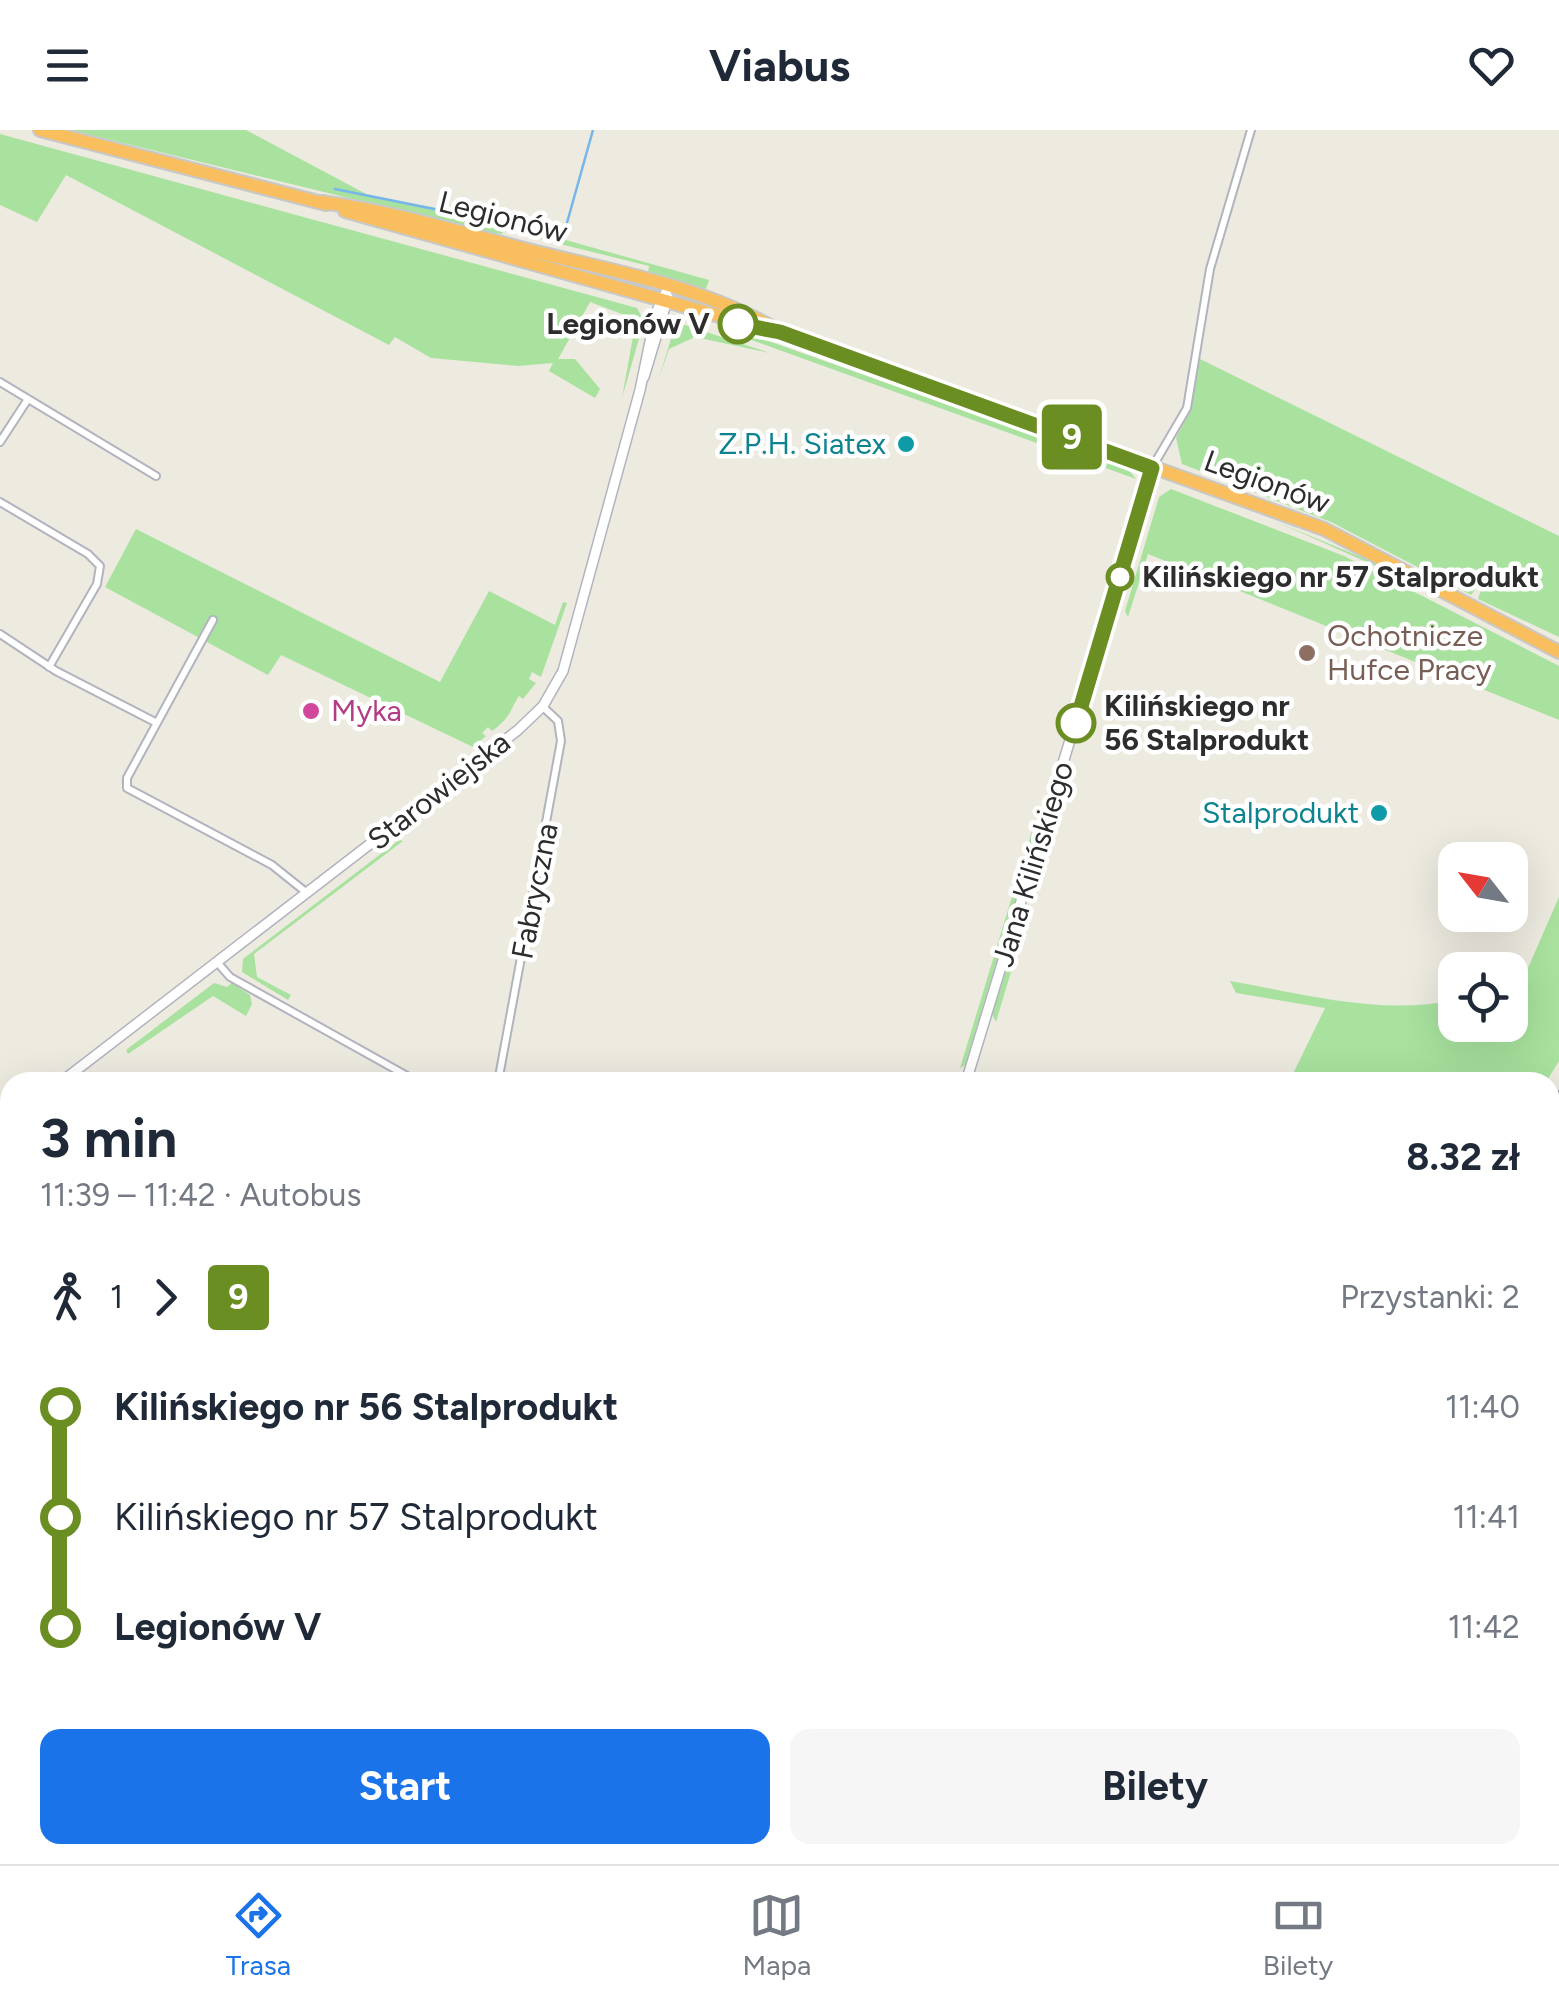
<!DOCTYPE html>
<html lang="pl">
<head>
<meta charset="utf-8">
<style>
  body { margin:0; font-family:Figtree,sans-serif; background:#f6f6f7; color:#1f2937; height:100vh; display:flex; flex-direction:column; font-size:38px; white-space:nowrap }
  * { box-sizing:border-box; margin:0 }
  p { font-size:32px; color:#747a83 }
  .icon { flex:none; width:55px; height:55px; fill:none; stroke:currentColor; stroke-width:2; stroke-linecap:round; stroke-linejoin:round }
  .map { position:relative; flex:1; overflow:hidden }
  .side { position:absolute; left:0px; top:942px; width:1560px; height:792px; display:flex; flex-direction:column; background:#fff; border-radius:30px 30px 0 0; box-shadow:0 10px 40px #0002 }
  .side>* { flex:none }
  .badge { padding:0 20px; border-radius:8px; font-size:35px; line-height:65px }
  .needle { width:65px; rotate:301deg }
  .tools { position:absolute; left:1438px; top:712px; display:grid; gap:20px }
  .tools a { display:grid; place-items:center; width:90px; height:90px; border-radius:20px; background:#fff; box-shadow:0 10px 40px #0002; font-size:50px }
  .map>.badge { position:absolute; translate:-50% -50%; box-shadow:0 0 0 5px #fff }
  .legs { display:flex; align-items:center; gap:15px; height:110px; padding:0 40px; font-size:32px }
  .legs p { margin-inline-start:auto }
  .summary { display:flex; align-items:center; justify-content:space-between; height:170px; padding:0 40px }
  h1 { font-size:55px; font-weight:700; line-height:75px }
  .action { display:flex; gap:20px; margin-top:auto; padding:20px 40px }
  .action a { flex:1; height:115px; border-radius:20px; background:#1a73e8; color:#fff; font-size:40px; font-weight:700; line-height:115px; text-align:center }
  .action a+a { background:#f6f6f7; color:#1f2937 }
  ul { padding:0 40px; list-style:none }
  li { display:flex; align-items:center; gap:35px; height:110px; font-size:38px }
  li i { display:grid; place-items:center; width:15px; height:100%; margin:0 12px; background:currentColor }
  li i::after { content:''; width:25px; height:25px; margin:-12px; border:8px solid; border-radius:50%; background:#fff }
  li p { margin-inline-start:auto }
  li:first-child i { background:linear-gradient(#0000 50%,currentColor 0) }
  li:last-child i { background:linear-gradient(currentColor 50%,#0000 0) }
  header { display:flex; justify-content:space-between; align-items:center; height:130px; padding:0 40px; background:#fff; font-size:45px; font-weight:700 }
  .tabs { display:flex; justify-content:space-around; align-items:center; height:140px; border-top:2px solid #e0e1e3; background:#fff; font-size:28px; color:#747a83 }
  .tabs a { display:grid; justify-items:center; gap:5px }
  .tabs .on { color:#1a73e8 }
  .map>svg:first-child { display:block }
  .green { fill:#a8e29e }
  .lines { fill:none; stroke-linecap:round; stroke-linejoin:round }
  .stream { stroke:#77b6eb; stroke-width:2.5 }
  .street-casing { stroke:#b3b3bf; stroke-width:10 }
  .secondary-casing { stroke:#b3b3bf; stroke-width:12 }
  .highway-casing { stroke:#c8c8c8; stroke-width:16 }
  .street { stroke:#fff; stroke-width:6 }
  .secondary { stroke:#fff; stroke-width:9 }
  .highway { stroke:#f9bf5f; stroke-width:12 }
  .rail-casing { stroke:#a3a2b6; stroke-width:6 }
  .rail { stroke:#fff; stroke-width:2.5; stroke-dasharray:8; stroke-linecap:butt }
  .line-1-casing { stroke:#fff; stroke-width:22 }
  .line-1 { stroke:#6b8e23; stroke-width:15 }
  .stop-1-dot { fill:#fff; stroke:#6b8e23; stroke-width:5 }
  .culture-dot { fill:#0f9aa8; stroke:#fff; stroke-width:4 }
  .education-dot { fill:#8d6e63; stroke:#fff; stroke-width:4 }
  .hotel-dot { fill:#d1479c; stroke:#fff; stroke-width:4 }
  .labels { text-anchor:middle; stroke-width:9; stroke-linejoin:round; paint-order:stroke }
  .street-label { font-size:30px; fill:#2d2d2d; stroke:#fff }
  .stop-label { font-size:30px; font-weight:bold; fill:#2d2d2d; stroke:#fff; text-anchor:start }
  .culture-label { font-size:30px; fill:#0d838f; stroke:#fff; text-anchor:end }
  .education-label { font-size:30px; fill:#785e54; stroke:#fff; text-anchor:start }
  .hotel-label { font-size:30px; fill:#b23c85; stroke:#fff; text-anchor:start }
</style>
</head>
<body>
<header><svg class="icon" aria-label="menu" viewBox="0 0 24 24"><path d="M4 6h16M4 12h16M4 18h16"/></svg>Viabus<svg class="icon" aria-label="heart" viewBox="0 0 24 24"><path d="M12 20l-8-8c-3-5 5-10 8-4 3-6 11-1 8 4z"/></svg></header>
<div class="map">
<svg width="1559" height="1734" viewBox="0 0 1559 1734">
  <rect width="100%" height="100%" fill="#edeae0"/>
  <path class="green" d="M70,0H246L368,65L526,95L533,87L531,106L504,100L502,104L488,102Z
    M0,4L637,178L644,191L622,268L634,201L630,187L590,172L558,229H575L600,259L595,268L549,241L553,233L518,236L431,228L395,207L389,215L66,45L37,92L0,75Z
    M537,102L709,150L706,159L648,142L649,136L536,108Z
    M679,193L770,223L695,207L669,219L658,251L675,196Z
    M746,208H760L1128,339L1136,349Z
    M1200,229L1559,406V507L1478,469L1481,460L1477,457L1471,465L1331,392L1182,334L1176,308L1189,283Z
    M1171,359L1344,426L1559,536V590L1148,424L1128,487L1125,481L1159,367Z
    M1277,392L1385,437L1559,531L1409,451Z
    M136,399L440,552L489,461L555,495L563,472L567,473L541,547L532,542L529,549L536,553L523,569L519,566C510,580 511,587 492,601L488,597L482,603L486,606L473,617L281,525L268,545L105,457Z
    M1032,701L1034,709L965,935L960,938Z
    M399,710L403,711L254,824L257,847L291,865L288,870L242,842L243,829Z
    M1559,767V931L1546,952H1289L1325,878L1236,863L1230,851C1304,864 1381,886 1455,870V895H1510V847L1528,838Z
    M1019,815L996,892L992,884L1013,818Z
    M214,853L227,857L232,853L250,865L252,874L246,886L213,866L128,924L126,920Z
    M1550,1274L1559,1289V1340L1553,1344L1559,1353V1404L1552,1407Z
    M1559,1435V1490L1550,1485V1439Z
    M910,1725H981L977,1734H909Z
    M985,1725H1022L1040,1734H981Z
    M1053,1725H1282L1281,1734H1054Z"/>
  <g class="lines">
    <path class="stream" d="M335,59L528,98
      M541,101L563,107L593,0"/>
    <defs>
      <path id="street" d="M0,252L156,346
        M0,312L28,269
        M1153,336L1187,278L1210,139L1251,0
        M0,372L88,424L100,436L97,454L49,537
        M213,490L127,648V658L272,735L307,763
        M0,504L56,541L155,592
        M217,832L230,847L418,952
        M498,952L561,611L558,591L543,577
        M1550,1112L1559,1116
        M1550,1163L1559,1147
        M1550,1204L1559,1210
        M1550,1234L1559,1228
        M1550,1260L1559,1255
        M1048,1725V1734
        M1501,1734L1506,1725"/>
      <path id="secondary" d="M644,247L668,167
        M61,952L518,600L543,576L563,541L640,260L656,183L669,156
        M966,952L1153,337
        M0,997L10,988
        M0,1010L10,997
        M0,1034L10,1047
        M0,1048L10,1058
        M1550,1089L1559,1071
        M1550,1430L1557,1416
        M782,1725L790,1734
        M642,1734L647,1725
        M1422,1734L1425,1725"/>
      <path id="highway" d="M40,0L326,74
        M322,72C394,82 463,103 532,121C616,142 706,157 780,202L1324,399L1559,522
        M345,81L773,201"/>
    </defs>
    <use href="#street" class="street-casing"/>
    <use href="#secondary" class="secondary-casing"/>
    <use href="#highway" class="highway-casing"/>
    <use href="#street" class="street"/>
    <use href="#secondary" class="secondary"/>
    <use href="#highway" class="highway"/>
    <defs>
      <path id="rail" d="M1550,975L1559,963
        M742,1725L752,1734
        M900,1725L903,1734"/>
    </defs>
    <use href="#rail" class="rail-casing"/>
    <use href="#rail" class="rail"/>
  </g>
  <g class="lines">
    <defs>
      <path id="line-1" d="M738,194L780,202L1152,338L1076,593"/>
    </defs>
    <use href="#line-1" class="line-1-casing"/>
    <use href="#line-1" class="line-1"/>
  </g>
  <g class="stop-1-dot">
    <circle cx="738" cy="194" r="18"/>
    <circle cx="1120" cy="447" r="12"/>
    <circle cx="1076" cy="593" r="18"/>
  </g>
  <g class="culture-dot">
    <circle cx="906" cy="314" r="10"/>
    <circle cx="1379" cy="683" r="10"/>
  </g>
  <circle class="education-dot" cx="1307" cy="523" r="10"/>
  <circle class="hotel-dot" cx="311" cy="581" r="10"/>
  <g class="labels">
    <g class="street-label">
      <text transform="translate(503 87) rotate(14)" y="10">Legionów</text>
      <text transform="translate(1267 352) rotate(20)" y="10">Legionów</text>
      <text transform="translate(439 661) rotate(-38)" y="10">Starowiejska</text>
      <text transform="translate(1033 734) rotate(-73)" y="10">Jana Kilińskiego</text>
      <text transform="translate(535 761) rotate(-79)" y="10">Fabryczna</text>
    </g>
    <g class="stop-label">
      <text x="710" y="204" text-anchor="end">Legionów V</text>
      <text x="1142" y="457">Kilińskiego nr 57 Stalprodukt</text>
      <text x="1104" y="586">Kilińskiego nr<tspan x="1104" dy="34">56 Stalprodukt</tspan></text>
    </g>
    <g class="culture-label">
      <text x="886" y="324">Z.P.H. Siatex</text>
      <text x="1359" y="693">Stalprodukt</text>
    </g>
    <g class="education-label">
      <text x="1327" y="516">Ochotnicze<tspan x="1327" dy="34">Hufce Pracy</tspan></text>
    </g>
    <g class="hotel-label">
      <text x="331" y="591">Myka</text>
    </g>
  </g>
</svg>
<div class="tools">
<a><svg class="needle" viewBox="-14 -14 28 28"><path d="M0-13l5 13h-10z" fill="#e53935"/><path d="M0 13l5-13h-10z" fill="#747a83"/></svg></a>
<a><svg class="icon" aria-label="locate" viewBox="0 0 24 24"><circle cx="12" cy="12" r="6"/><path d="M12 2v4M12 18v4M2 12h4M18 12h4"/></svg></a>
</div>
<b class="badge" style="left:1072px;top:307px;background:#6b8e23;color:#fff">9</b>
<section class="side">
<div class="summary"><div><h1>3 min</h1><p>11:39 – 11:42 · Autobus</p></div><b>8.32 zł</b></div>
<div class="legs"><svg class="icon" aria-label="walk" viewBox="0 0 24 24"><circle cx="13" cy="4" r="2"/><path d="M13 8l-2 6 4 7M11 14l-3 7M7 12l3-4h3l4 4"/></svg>1<svg class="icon" aria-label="forward" viewBox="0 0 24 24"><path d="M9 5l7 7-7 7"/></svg><b class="badge" style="background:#6b8e23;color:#fff">9</b><p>Przystanki: 2</p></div>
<ul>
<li><i style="color:#6b8e23"></i><b>Kilińskiego nr 56 Stalprodukt</b><p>11:40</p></li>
<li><i style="color:#6b8e23"></i><span>Kilińskiego nr 57 Stalprodukt</span><p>11:41</p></li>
<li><i style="color:#6b8e23"></i><b>Legionów V</b><p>11:42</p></li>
</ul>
<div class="action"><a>Start</a><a>Bilety</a></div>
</section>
</div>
<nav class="tabs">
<a class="on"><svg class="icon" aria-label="directions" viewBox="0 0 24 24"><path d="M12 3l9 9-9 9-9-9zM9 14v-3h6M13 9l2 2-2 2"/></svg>Trasa</a>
<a><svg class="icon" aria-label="map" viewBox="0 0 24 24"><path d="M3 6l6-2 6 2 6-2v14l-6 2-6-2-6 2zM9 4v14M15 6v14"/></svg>Mapa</a>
<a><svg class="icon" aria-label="tickets" viewBox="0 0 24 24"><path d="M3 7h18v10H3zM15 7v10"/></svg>Bilety</a>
</nav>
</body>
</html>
